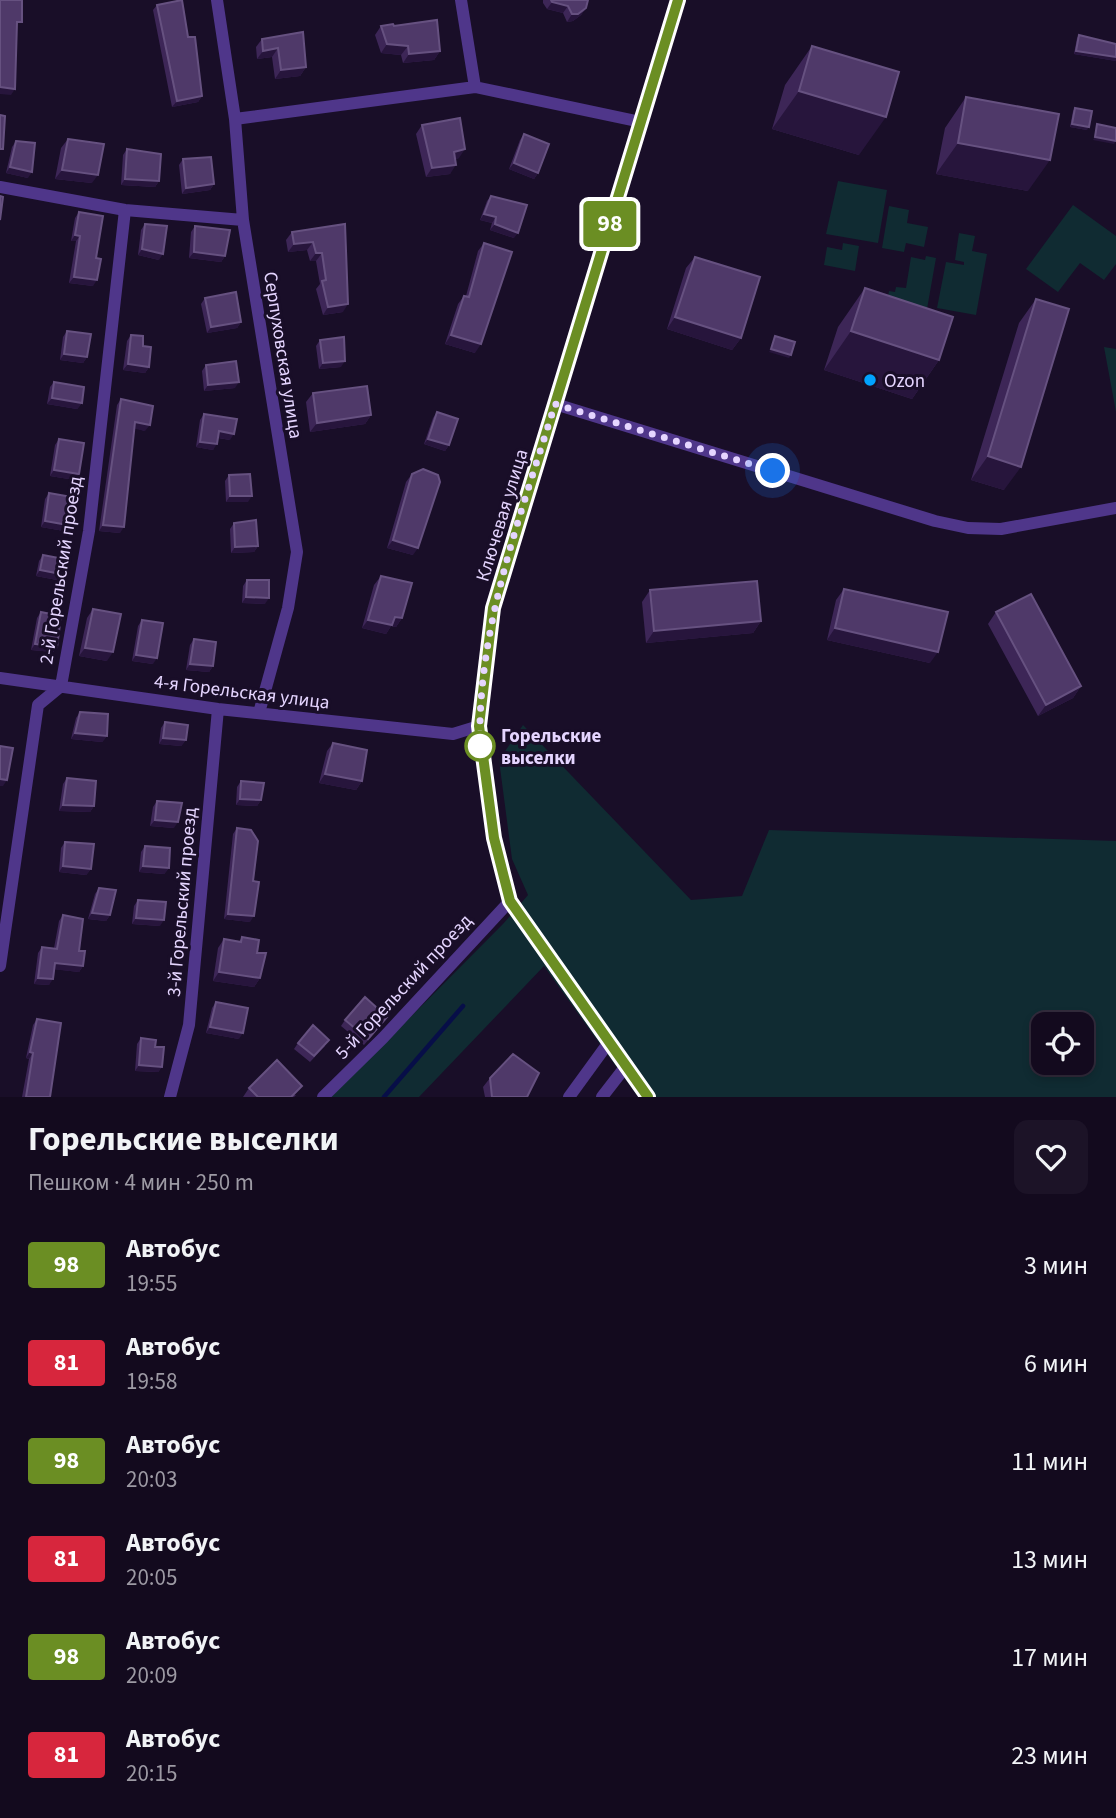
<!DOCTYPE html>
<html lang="ru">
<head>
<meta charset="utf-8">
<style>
  body { margin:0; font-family:"Source Sans 3",sans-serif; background:#1c1327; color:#f1f3f6; height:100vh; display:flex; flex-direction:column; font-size:26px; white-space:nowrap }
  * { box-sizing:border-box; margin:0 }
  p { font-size:23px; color:#9d9aa4 }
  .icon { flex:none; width:38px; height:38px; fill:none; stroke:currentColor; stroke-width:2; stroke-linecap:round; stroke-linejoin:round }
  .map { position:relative; height:1097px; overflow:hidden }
  .sheet { display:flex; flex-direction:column; background:#130a1e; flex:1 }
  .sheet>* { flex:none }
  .badge { padding:0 14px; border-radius:5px; font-size:24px; line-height:46px }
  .buttons { position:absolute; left:1031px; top:1012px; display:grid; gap:14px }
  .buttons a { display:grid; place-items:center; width:63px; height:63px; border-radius:14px; background:#130a1e; box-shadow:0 4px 10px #0003,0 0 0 2px #322b3c; font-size:35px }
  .you { position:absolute; width:35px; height:35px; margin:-18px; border:5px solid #fff; border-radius:50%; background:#1a73e8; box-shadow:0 0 0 10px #1a73e833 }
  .map>.badge { position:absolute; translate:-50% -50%; box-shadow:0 0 0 4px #fff }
  .round { display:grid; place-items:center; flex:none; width:74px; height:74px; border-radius:14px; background:#1c1327 }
  .summary { display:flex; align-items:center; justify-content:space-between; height:119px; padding:0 28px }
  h1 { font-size:33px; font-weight:700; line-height:52px }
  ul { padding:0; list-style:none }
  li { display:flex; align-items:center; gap:21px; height:98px; padding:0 28px }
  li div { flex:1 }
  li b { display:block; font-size:26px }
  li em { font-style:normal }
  li .badge { min-width:77px; font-weight:700; text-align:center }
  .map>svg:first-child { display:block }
  .green { fill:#102b32; fill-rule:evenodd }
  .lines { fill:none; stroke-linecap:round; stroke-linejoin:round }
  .stream { stroke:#070e48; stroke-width:4.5 }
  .minor { stroke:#4f368a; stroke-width:12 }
  .wall { fill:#3d2657 }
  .shaded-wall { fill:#27153c }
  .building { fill:#4f3969; stroke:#665180; stroke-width:2 }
  .line-casing { stroke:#fff; stroke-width:16 }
  .line { stroke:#6b8e23; stroke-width:10 }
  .walk { stroke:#e5d5ff; stroke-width:7; stroke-dasharray:0 12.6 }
  .poi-dot { fill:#01a3ff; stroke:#190e28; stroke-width:2.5 }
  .stop-dot { fill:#fff; stroke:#6b8e23; stroke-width:3.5 }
  .labels { text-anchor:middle; stroke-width:6; stroke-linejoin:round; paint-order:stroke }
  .street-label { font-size:19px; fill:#e5d5ff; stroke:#190e28 }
  .poi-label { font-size:19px; fill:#e5d5ff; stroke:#190e28; text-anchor:start }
  .stop-label { font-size:19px; font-weight:bold; fill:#e5d5ff; stroke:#190e28; text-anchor:start }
</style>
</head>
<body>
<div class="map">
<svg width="1116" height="1097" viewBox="0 0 1116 1097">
  <rect width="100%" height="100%" fill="#190e28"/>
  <path class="green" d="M838,181L887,190L878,243L826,234Z
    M1073,205L1116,236V264L1104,280L1080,263L1058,292L1026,269Z
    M889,206L909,210L907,223L928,227L924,247L906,243L904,252L882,248Z
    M959,233L975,236L972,251L987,254L976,315L937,308L946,262L964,265V262L955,260Z
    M843,243L859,246L855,271L824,265L827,247L842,250Z
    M926,256L936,258L927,309L887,302L889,291L895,292L896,287L906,288L911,257L925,260Z
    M1104,347L1116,349V412Z
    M523,725L691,900L742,896L769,830L1116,841V1097H638L544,966L419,1097H331L503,924L528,895L512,859L499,760ZM1043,1024H1082V1062H1043Z"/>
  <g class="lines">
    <path class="stream" d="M384,1097L463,1006"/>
    <path class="minor" d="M217,0L235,119L243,220L297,552L288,608L259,713
      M461,0L475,87
      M235,119L475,87L641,122
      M0,187L125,210L243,220
      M555,404L935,521L968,528L1001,529L1116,508
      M0,678L218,709L453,734L479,726
      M0,966L38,705L61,686L89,531L125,210
      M170,1097L189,1025L218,709
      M323,1097L383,1038L510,901
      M569,1097L609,1042
      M602,1097L626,1066
      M649,1097L510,901L494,838L479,726L493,608L678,0"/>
  </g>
  <path class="wall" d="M543,0H588L586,8L581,15L573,21L567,22L563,13L547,9L543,3Z
    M157,5L188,37L202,96L198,102L172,107L153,10Z
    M381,26H394L440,51L434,60L403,63L401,55L381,53L375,35Z
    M1079,35L1116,44V61L1074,54L1077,38Z
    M262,39L306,67L300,76L275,79L272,57L257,59L256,47Z
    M812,46L859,155L772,129L785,85Z
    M966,97L1028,191L936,174L945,128Z
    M1075,108L1087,130L1070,127L1073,111Z
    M422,125L459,158L455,159L450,174L426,177L416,134Z
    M524,134L538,173L534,179L509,169L520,140Z
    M68,139L92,183L55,179L61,148Z
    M16,141L28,178L6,173L12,147Z
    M127,149L159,181L155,187L121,185L123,155Z
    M183,159L214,184L210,190L182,194L179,165Z
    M491,196L514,238L490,230L492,223L480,220L487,201Z
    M79,212L96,258L93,286L69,283L76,241H71L75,218Z
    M145,224L159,260L138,255L141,230Z
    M345,224L343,312L323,315L316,289L320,284L316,261H310L307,250L288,252L286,240L292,232Z
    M195,226L225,256L221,262L189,258L191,232Z
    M484,243L475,353L445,344L458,304L464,296H466L478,251Z
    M695,257L741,338L732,350L667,329L686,268Z
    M865,288L939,360L912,399L824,370L838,327Z
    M205,298L241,322L237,328L207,333L201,304Z
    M1036,299L1004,490L971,480L1019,323Z
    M67,331L87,357L83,363L60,360L63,337Z
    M131,335L143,346L149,367L145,373L123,370L127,341Z
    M320,340L341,367L319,369L316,346Z
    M206,365L235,388L204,391L202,371Z
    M54,382L82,403L77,409L47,404L50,387Z
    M313,393L371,415L365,424L310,432L306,402Z
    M121,399L145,431L135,428L120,533L99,531L117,405Z
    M437,412L449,445L445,451L424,444L433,418Z
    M204,414L230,440L218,438L213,450L196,447L200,420Z
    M59,439L79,474L75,480L50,476L55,445Z
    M412,474L413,555L387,548L406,482Z
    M229,475L248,502H226L225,481Z
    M49,493L64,531L41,527L45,499Z
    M234,523L258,546L254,552L231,553L230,529Z
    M43,555L61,574L57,580L36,576L39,561Z
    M381,576L402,618L396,627L391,626L386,634L362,628L374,585Z
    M247,580L265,604L242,603L243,586Z
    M844,589L930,663L827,640L836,600Z
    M650,590L761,621L753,633L646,643L642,602Z
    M93,609L107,661L79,656L87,618Z
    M41,612L57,647L53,652L31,650L37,618Z
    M996,612L1081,686L1073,698L1038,716L988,624Z
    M142,620L153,664L132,661L138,626Z
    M194,639L213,666L209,672L186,670L190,645Z
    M80,712L107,736L102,742L71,739L76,718Z
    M165,722L186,740L181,746L159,744L161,728Z
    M333,743L362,781L356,790L319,783L327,751Z
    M67,778L94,806L90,812L59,811L63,784Z
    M241,781L261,800L257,806L236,805L237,787Z
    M157,801L174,828L150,826L153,807Z
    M237,828L253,881L250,922L224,919L233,834Z
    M65,842L91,869L86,875L59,872L61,848Z
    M145,846L169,868L164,874L139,872L141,852Z
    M99,888L110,915L106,921L88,919L95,894Z
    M138,900L160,926L132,924L134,906Z
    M63,915L79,951L83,966L79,972L54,969L49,985L34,984L38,953L42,947L54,948L59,921Z
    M242,937L257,953L260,978L254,987L213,981L218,948L224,939L239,942Z
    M216,1002L239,1039L206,1033L212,1008Z
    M37,1019L50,1097H22L29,1059L26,1058L33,1025Z
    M345,1020L383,1023L364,1045L341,1026Z
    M141,1038L155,1047L162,1067L158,1072L135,1071L137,1044Z
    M298,1043L325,1046L310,1062L294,1049Z
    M490,1078L527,1097H485L483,1087Z
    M249,1088L296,1095L294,1097H243Z"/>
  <path class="shaded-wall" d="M552,2L568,6L563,13L547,9Z
    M586,8L581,15L573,21L567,22L572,14Z
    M387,44L408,46L401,55L381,53Z
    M278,48L272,57L257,59L263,51Z
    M440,51L434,60L403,63L409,54Z
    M1076,51L1116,57V61L1074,54Z
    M306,67L300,76L275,79L281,70Z
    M0,87L15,89L11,95L0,94Z
    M799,91L886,117L859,155L772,129Z
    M202,96L198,102L172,107L177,101Z
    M1072,124L1089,127L1087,130L1070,127Z
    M1095,137L1116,141L1114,144L1093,140Z
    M958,143L1050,160L1028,191L936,174Z
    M465,149L459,158L448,161L454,152Z
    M514,163L538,173L534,179L509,169Z
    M456,165L450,174L426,177L432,168Z
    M10,167L32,172L28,178L6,173Z
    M62,170L98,175L92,183L55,179Z
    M125,179L159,181L155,187L121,185Z
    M214,184L210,190L182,194L186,188Z
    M484,214L496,217L492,223L480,220Z
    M495,224L518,233L514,238L490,230Z
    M75,235L80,236L76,241H71Z
    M313,242L307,250L288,252L294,244Z
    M142,249L163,254L159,260L138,255Z
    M194,252L225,256L221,262L189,258Z
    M316,253H322L316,261H310Z
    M74,277L97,280L93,286L69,283Z
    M348,304L343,312L323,315L328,307Z
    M675,317L741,338L732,350L667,329Z
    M241,322L237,328L207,333L211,327Z
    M851,331L939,360L912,399L824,370Z
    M451,335L481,344L475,353L445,344Z
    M771,349L791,355L789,358L769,352Z
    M64,354L87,357L83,363L60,360Z
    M345,361L341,367L319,369L323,363Z
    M128,364L149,367L145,373L123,370Z
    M239,382L235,388L204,391L208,385Z
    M52,398L82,403L77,409L47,404Z
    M371,415L365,424L310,432L317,423Z
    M135,422L150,425L145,431L131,428Z
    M219,431L234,434L230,440L214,437Z
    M428,439L449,445L445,451L424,444Z
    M200,442L217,444L213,450L196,447Z
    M988,456L1021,467L1004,490L971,480Z
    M54,470L79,474L75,480L50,476Z
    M230,496H252L248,502H226Z
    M45,521L68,525L64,531L41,527Z
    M103,525L124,527L120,533L99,531Z
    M393,540L418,548L413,555L387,548Z
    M258,546L254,552L231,553L235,547Z
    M40,570L61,574L57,580L36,576Z
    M246,597L269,598L265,604L242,603Z
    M395,617L402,618L396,627L391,626L386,634L362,628L368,620Z
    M761,621L753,633L646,643L654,631Z
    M835,628L938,652L930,663L827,640Z
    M35,644L57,647L53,652L31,650Z
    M85,648L113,652L107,661L79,656Z
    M136,655L157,658L153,664L132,661Z
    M190,664L213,666L209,672L186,670Z
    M1081,686L1073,698L1038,716L1046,705Z
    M75,733L107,736L102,742L71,739Z
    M163,738L186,740L181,746L159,744Z
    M325,774L362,781L356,790L319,783Z
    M0,779L7,780L3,786H0Z
    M240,799L261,800L257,806L236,805Z
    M63,805L94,806L90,812L59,811Z
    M155,820L178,822L174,828L150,826Z
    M63,866L91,869L86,875L59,872Z
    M143,866L169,868L164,874L139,872Z
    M92,913L110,915L106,921L88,919Z
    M228,914L254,916L250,922L224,919Z
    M136,918L164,920L160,926L132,924Z
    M55,963L83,966L79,972L51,969Z
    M219,972L260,978L254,987L213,981Z
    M38,978L53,979L49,985L34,984Z
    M210,1027L243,1033L239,1039L206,1033Z
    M30,1052L33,1053L29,1059L26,1058Z
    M139,1065L162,1067L158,1072L135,1071Z"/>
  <path class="building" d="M0,0H22V22H17L15,89L0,87Z
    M182,0L188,37H195L202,96L177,101L157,5Z
    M551,0H588L586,8L578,14H572L568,6L552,2Z
    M437,20L440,51L409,54L408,46L387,44L381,26L393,24L394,26Z
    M303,32L306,67L281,70L278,48L263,51L262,39Z
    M1079,35L1116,44V57L1076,51Z
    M812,46L899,72L886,117L799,91Z
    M966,97L1059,114L1050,160L958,143Z
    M1075,108L1092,111L1089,127L1072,124Z
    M0,115L5,116L3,149H0Z
    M460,118L465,149L454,152L456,165L432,168L422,125Z
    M1097,124L1116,128V141L1095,137Z
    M524,134L549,144L538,173L514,163Z
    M68,139L104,144L98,175L62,170Z
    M16,141L35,143L32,172L10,167Z
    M127,149L161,154L159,181L125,179Z
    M211,157L214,184L186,188L183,159Z
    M0,196L3,197L0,220Z
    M491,196L527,205L518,233L495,224L496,217L484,214Z
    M79,212L103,216L96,258L101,259L97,280L74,277L80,236L75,235Z
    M145,224L167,226L163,254L142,249Z
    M345,224L348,304L328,307L322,281L326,280L322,253H316L313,242L294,244L292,232Z
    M195,226L230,230L225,256L194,252Z
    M484,243L512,252L481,344L451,335L464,296L469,297Z
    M695,257L760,277L741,338L675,317Z
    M865,288L953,317L939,360L851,331Z
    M236,292L241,322L211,327L205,298Z
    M1036,299L1069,309L1021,467L988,456Z
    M67,331L91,334L87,357L64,354Z
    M131,335L143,336V346L151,347L149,367L128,364Z
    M775,336L795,342L791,355L771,349Z
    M344,337L345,361L323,363L320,340Z
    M236,361L239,382L208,385L206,365Z
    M54,382L84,387L82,403L52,398Z
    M367,386L371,415L317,423L313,393Z
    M121,399L153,406L150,425L135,422L124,527L103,525Z
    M437,412L458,419L449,445L428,439Z
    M204,414L237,419L234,434L219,431L217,444L200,442Z
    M59,439L84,443L79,474L54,470Z
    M423,469L438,475L440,482L418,548L393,540L412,474Z
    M250,474L252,496H230L229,475Z
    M49,493L72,497L68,525L45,521Z
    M256,520L258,546L235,547L234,523Z
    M43,555L64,559L61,574L40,570Z
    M381,576L412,583L402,618L395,617L392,625L368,620Z
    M247,580H269V598L246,597Z
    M757,581L761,621L654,631L650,590Z
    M844,589L948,612L938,652L835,628Z
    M1031,594L1081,686L1046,705L996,612Z
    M93,609L121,614L113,652L85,648Z
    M41,612L61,616L57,647L35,644Z
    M142,620L163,623L157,658L136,655Z
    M194,639L216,642L213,666L190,664Z
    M80,712L108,714L107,736L75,733Z
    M165,722L188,725L186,740L163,738Z
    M333,743L367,750L362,781L325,774Z
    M0,746L13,748L7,780L0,779Z
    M67,778L96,781L94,806L63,805Z
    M241,781L264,783L261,800L240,799Z
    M157,801L182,803L178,822L155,820Z
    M237,828L251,830L258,841L253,881L259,882L254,916L228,914Z
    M65,842L94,844L91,869L63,866Z
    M145,846L170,848L169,868L143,866Z
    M99,888L116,890L110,915L92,913Z
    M138,900L166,902L164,920L136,918Z
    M63,915L83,919L79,951H85L83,966L55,963L53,979L38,978L42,947L57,949Z
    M242,937L259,940L257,953H266L260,978L219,972L224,939L241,942Z
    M365,997L387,1017L368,1039L345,1020Z
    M216,1002L248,1008L243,1033L210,1027Z
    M37,1019L61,1023L50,1097H26L33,1053L30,1052Z
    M313,1025L329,1040L314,1056L298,1043Z
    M141,1038L156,1040L155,1047H164L162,1067L139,1065Z
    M513,1054L539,1073L527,1097H492L490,1078Z
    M277,1060L302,1086L291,1097H258L249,1088Z"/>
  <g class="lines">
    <defs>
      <path id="line" d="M648,1097L510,901L494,838L479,726L493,608L678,0"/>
    </defs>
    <use href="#line" class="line-casing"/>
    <use href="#line" class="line"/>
    <path class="walk" d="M480,746C477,628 521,515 555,404L773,471"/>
  </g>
  <circle class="poi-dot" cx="870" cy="380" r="7"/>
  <circle class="stop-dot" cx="480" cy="746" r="14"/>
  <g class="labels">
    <g class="street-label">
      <text transform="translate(284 355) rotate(81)" y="7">Серпуховская улица</text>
      <text transform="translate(501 515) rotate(-73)" y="7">Ключевая улица</text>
      <text transform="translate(60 570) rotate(-81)" y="7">2-й Горельский проезд</text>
      <text transform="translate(242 691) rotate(7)" y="7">4-я Горельская улица</text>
      <text transform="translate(181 902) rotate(-85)" y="7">3-й Горельский проезд</text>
      <text transform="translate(403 986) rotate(-47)" y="7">5-й Горельский проезд</text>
    </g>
    <g class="poi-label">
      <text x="884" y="387">Ozon</text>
    </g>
    <g class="stop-label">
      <text x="501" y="742">Горельские<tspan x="501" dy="22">выселки</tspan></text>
    </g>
  </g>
</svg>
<div class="buttons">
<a><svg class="icon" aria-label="locate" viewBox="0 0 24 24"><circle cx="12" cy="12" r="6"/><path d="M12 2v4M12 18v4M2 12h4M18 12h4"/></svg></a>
</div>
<div class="you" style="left:773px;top:471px"></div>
<b class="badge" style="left:610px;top:224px;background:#6b8e23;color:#fff">98</b>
</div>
<section class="sheet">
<div class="summary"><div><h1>Горельские выселки</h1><p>Пешком · 4 мин · 250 m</p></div><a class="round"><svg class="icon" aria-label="heart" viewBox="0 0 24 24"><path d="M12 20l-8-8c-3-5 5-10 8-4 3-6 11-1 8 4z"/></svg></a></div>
<ul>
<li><span class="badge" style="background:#6b8e23;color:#fff">98</span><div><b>Автобус</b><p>19:55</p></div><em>3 мин</em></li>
<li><span class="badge" style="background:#d7263d;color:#fff">81</span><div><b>Автобус</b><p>19:58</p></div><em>6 мин</em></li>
<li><span class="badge" style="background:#6b8e23;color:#fff">98</span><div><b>Автобус</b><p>20:03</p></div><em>11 мин</em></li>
<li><span class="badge" style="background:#d7263d;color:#fff">81</span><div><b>Автобус</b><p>20:05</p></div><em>13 мин</em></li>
<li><span class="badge" style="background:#6b8e23;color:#fff">98</span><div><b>Автобус</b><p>20:09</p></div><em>17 мин</em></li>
<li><span class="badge" style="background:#d7263d;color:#fff">81</span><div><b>Автобус</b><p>20:15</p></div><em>23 мин</em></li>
</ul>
</section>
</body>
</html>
